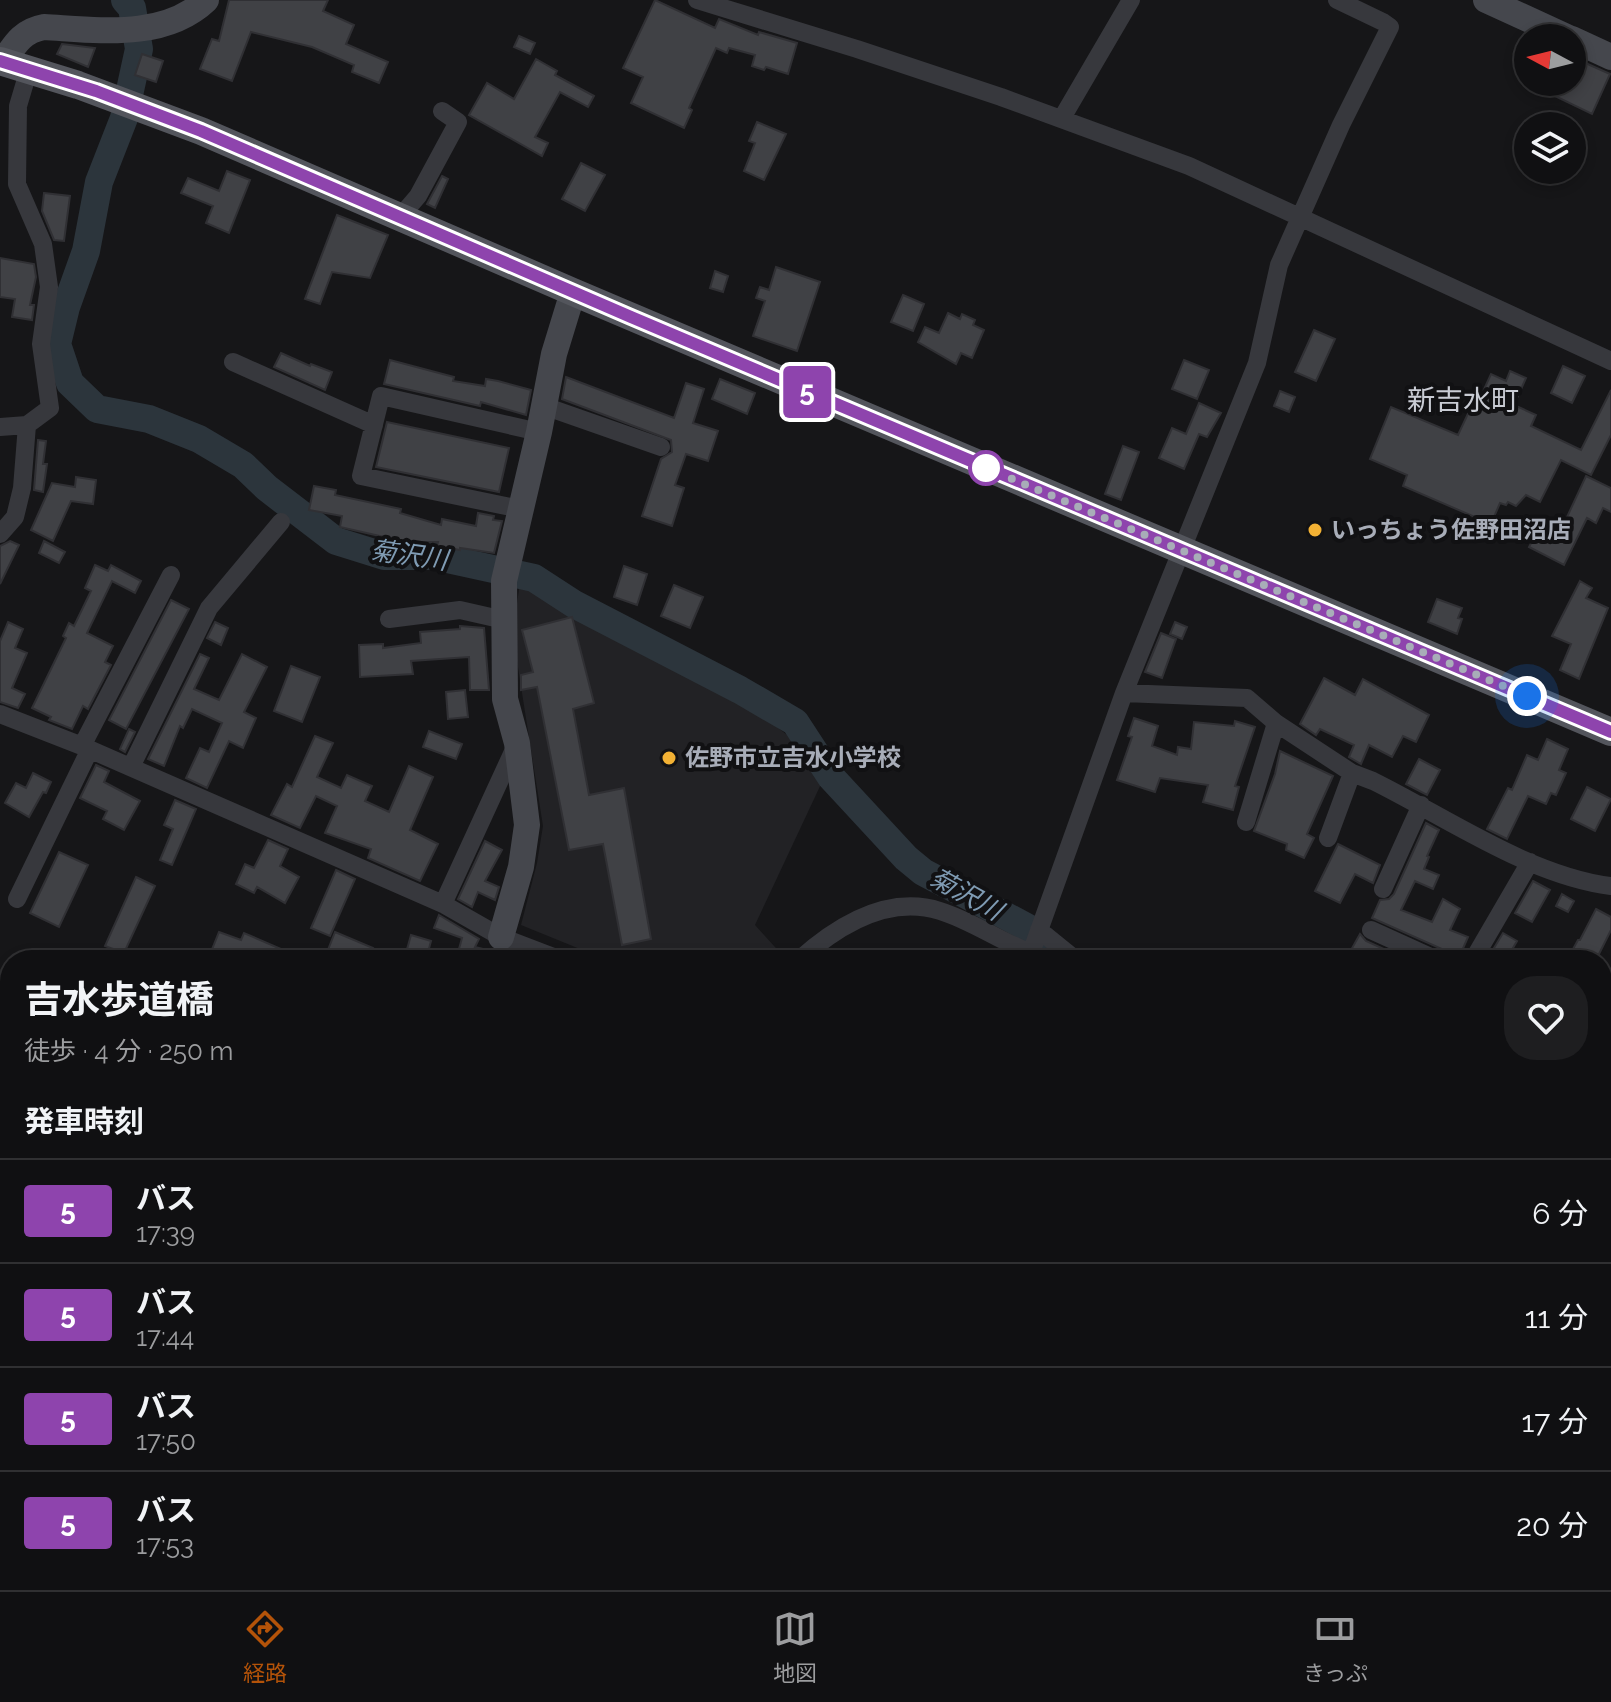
<!DOCTYPE html>
<html lang="ja">
<head>
<meta charset="utf-8">
<style>
  body { margin:0; font-family:Raleway,"Noto Sans JP",sans-serif; background:#1e1e20; color:#f1f3f6; height:100vh; display:flex; flex-direction:column; font-size:30px; white-space:nowrap }
  * { box-sizing:border-box; margin:0 }
  p { font-size:26px; color:#9c9d9f }
  .icon { flex:none; width:44px; height:44px; fill:none; stroke:currentColor; stroke-width:2; stroke-linecap:round; stroke-linejoin:round }
  .map { position:relative; flex:1; overflow:hidden }
  .panel { position:absolute; left:0px; top:950px; width:1612px; height:640px; display:flex; flex-direction:column; background:#101012; border-radius:32px 32px 0 0; box-shadow:0 4px 12px #0003,0 0 0 2px #303032 }
  .panel>* { flex:none }
  .badge { padding:0 16px; border-radius:6px; font-size:28px; line-height:52px }
  .needle { width:52px; rotate:277deg }
  .fabs { position:absolute; left:1514px; top:24px; display:grid; gap:16px }
  .fabs a { display:grid; place-items:center; width:72px; height:72px; border-radius:50%; background:#101012; box-shadow:0 4px 12px #0003,0 0 0 2px #303032; font-size:40px }
  .you { position:absolute; width:40px; height:40px; margin:-20px; border:6px solid #fff; border-radius:50%; background:#1a73e8; box-shadow:0 0 0 12px #1a73e833 }
  .map>.badge { position:absolute; translate:-50% -50%; box-shadow:0 0 0 4px #fff }
  h2 { padding:0 24px; font-size:30px; line-height:72px }
  .round { display:grid; place-items:center; flex:none; width:84px; height:84px; border-radius:32px; background:#1e1e20 }
  .overview { display:flex; align-items:center; justify-content:space-between; height:136px; padding:0 24px }
  h1 { font-size:38px; font-weight:700; line-height:60px }
  ul { padding:0; list-style:none }
  li { display:flex; align-items:center; gap:24px; height:104px; padding:0 24px; border-top:2px solid #303032 }
  li div { flex:1 }
  li b { display:block; font-size:30px }
  li em { font-style:normal }
  li .badge { min-width:88px; font-weight:700; text-align:center }
  .dock { display:flex; justify-content:space-around; align-items:center; height:112px; border-top:2px solid #303032; background:#101012; font-size:22px; color:#9c9d9f }
  .dock a { display:grid; justify-items:center; gap:4px }
  .dock .current { color:#b45309 }
  .map>svg:first-child { display:block }
  .built { fill:#222225 }
  .green { fill:#1e261f }
  .lines { fill:none; stroke-linecap:round; stroke-linejoin:round }
  .river { stroke:#2c353c; stroke-width:28 }
  .building { fill:#404145; stroke:#303034; stroke-width:2 }
  .street { stroke:#37383d; stroke-width:18 }
  .secondary { stroke:#45474d; stroke-width:26 }
  .primary { stroke:#53555c; stroke-width:28 }
  .line-casing { stroke:#fff; stroke-width:18 }
  .line { stroke:#8e44ad; stroke-width:12 }
  .walk { stroke:#a8adb8; stroke-width:8; stroke-dasharray:0 14.4 }
  .stop-dot { fill:#fff; stroke:#8e44ad; stroke-width:4 }
  .poi-dot { fill:#f2b134; stroke:#111113; stroke-width:3 }
  .labels { text-anchor:middle; stroke-width:8; stroke-linejoin:round; paint-order:stroke }
  .poi-label { font-size:24px; font-weight:bold; fill:#a8adb8; stroke:#111113; text-anchor:start }
  .water-label { font-size:26px; font-style:italic; fill:#7f9bb3; stroke:#111113 }
  .quarter-label { font-size:28px; fill:#c9ccd4; stroke:#111113 }
</style>
</head>
<body>
<div class="map">
<svg width="1611" height="1590" viewBox="0 0 1611 1590">
  <rect width="100%" height="100%" fill="#161618"/>
  <path class="built" d="M520,583L750,705L787,735L822,782L755,925L784,957L781,960H607L521,925L537,863L543,826L517,661L514,623Z"/>
  <path class="green" d="M1611,1548V1590H1591L1577,1580H1602V1556Z"/>
  <g class="lines">
    <path class="river" d="M125,0L132,8L139,49L124,118L99,182L86,251L66,307L57,344L70,383L97,409L149,419L199,439L243,465L267,488L336,541L384,556H434L534,578L574,604L740,690L795,722L831,777L906,858L923,872L1034,931L1062,960
      M1602,1231L1611,1235"/>
  </g>
  <path class="building" d="M229,0H328L323,11L354,25L346,44L388,62L379,83L352,72L354,65L312,47L251,32L232,81L200,69L212,39L219,41Z
    M655,0L715,28L719,19L758,35L759,32L797,43L788,74L766,67L764,70L752,66L755,55L729,48L727,53L716,48L689,108L692,110L684,128L631,103L643,77L623,68Z
    M519,36L535,43L530,54L514,47Z
    M62,44L95,48L88,67L57,54Z
    M142,54L163,61L156,82L135,75Z
    M1572,57L1610,74L1592,114L1526,82H1572Z
    M536,59L557,71L555,75L594,96L588,107L560,92L535,137L548,143L542,156L469,115L487,83L514,99Z
    M757,122L786,134L764,180L744,171L755,143L749,141Z
    M581,163L605,175L585,211L562,199Z
    M227,171L250,180L229,233L206,223L213,206L181,193L188,178L219,191Z
    M442,176L448,179L435,208L427,204Z
    M44,193L70,196L64,241L54,240L42,211Z
    M337,215L388,235L370,278L332,272L320,304L305,299Z
    M0,258L34,264L36,277L30,305H34L32,320L12,317L15,299L0,297Z
    M776,267L820,282L797,351L753,336L765,301L756,298L760,287L769,290Z
    M715,271L728,276L723,292L710,288Z
    M903,295L924,304L913,331L891,322Z
    M948,313L960,319L962,314L975,320L973,325L984,330L972,358L961,353L956,364L918,342L925,327L939,333Z
    M1314,330L1335,339L1316,381L1295,372Z
    M281,353L310,366L311,364L332,372L325,390L274,367Z
    M390,360L454,377L453,381L485,386L486,379L498,381L531,390L526,415L481,402L480,406L384,384Z
    M1184,360L1209,370L1197,399L1172,389Z
    M1563,366L1585,376L1572,403L1551,393Z
    M1510,371L1526,378L1514,405L1536,415L1531,426L1581,450L1611,390V435L1591,475L1561,460L1540,502L1526,495L1516,506L1508,502L1506,505L1500,503L1491,524L1403,486L1407,475L1370,459L1391,407L1458,435L1472,405L1476,407L1491,374L1506,381Z
    M566,377L674,418L686,383L704,389L693,423L718,431L708,461L686,454L675,485L684,488L672,526L642,516L661,459L672,452L671,440L562,399Z
    M720,379L755,393L747,414L712,399Z
    M1280,391L1295,397L1289,412L1274,406Z
    M1199,403L1221,413L1207,437L1199,434L1184,469L1159,458L1172,428L1186,434Z
    M387,422L509,448L499,492L376,467Z
    M38,440L46,441L43,464H47L43,492L34,490Z
    M1123,446L1139,452L1121,500L1105,494Z
    M1586,476L1611,488V512L1603,508L1596,523L1587,518L1564,565L1529,547L1536,534L1555,543Z
    M76,477L96,480L93,504L71,501L53,541L31,530L52,483L75,487Z
    M314,486L336,490L335,495L401,509L400,513L441,525L442,519L476,526L478,513L494,516L493,520L502,521L494,553L460,548V550L437,546L438,542H406L340,527L342,516L309,510Z
    M10,541L19,545L0,584V546Z
    M44,541L65,552L59,563L39,553Z
    M95,565L108,571L111,565L141,581L135,593L112,581L87,633L113,646L105,662L111,665L88,709L83,706L72,729L49,720L51,717L32,708L66,638L63,636L69,623L74,626L91,591L85,588Z
    M624,566L647,574L637,605L614,597Z
    M1580,581L1592,588L1586,598L1608,608L1579,679L1560,670L1571,644L1552,636Z
    M674,585L703,597L690,628L661,616Z
    M1437,599L1462,608L1458,618L1462,619L1457,634L1428,622Z
    M171,600L189,609L126,729L109,720Z
    M572,617L594,703L573,709L589,795L624,788L651,939L622,945L603,844L569,850L537,687L521,690V675L533,672L522,630Z
    M8,622L23,629L15,648L27,653L12,688L25,694L18,708L0,702V641Z
    M215,622L228,628L221,645L207,638Z
    M1175,622L1187,627L1182,639L1170,634Z
    M460,626L484,628L489,690H470L469,657L411,661L413,674L360,677L359,645L383,644V648L421,643L420,632L460,629Z
    M1161,633L1176,639L1162,678L1145,672Z
    M200,654L209,658L194,689L219,700L242,654L267,667L244,712L256,718L243,748L229,741L207,788L186,778L200,748L209,752L222,723L192,709L183,728L180,726L164,766L148,759Z
    M291,666L320,677L302,722L274,711Z
    M1324,678L1355,695L1363,679L1429,715L1416,742L1403,736L1392,757L1369,745L1361,764L1349,757L1354,745L1320,729L1316,735L1300,724Z
    M465,690L468,717L448,719L446,692Z
    M1134,718L1158,726L1152,746L1177,755L1178,747L1191,749L1194,722L1234,726L1235,721L1255,727L1235,786L1239,787L1233,810L1203,802L1208,785L1160,778L1155,792L1117,780L1132,737L1128,736Z
    M129,729L135,732L125,752L120,749Z
    M429,731L462,744L456,759L423,747Z
    M315,736L333,743L317,777L341,788L347,775L372,786L365,801L389,812L409,766L433,777L410,830L438,844L420,881L368,858L371,849L325,833L337,806L316,796L300,828L271,815L287,784L292,787Z
    M1547,739L1568,749L1559,770L1566,773L1556,795L1551,793L1546,804L1528,796L1507,839L1487,829L1508,788L1512,790L1527,755L1538,760Z
    M1280,751L1333,776L1307,834L1314,838L1304,858L1286,850L1287,844L1254,831L1275,774Z
    M1419,759L1440,770L1427,795L1406,784Z
    M96,765L109,771L104,782L140,801L124,830L103,819L107,811L80,798Z
    M33,773L51,782L46,793L43,792L29,817L5,803L16,783L26,788Z
    M1587,787L1611,799L1595,831L1571,819Z
    M175,800L196,809L172,865L160,860L173,829L164,825Z
    M1426,823L1439,830L1427,856L1429,857L1424,869L1439,875L1433,889L1415,881L1401,910L1432,922L1443,899L1460,909L1450,930L1468,937L1458,960H1449L1442,949L1372,918L1380,900L1389,899L1394,894Z
    M268,840L288,849L280,866L299,877L285,903L257,887L254,893L236,884L245,864L254,868Z
    M485,841L502,850L485,881L499,887L495,900L478,892L472,907L458,899Z
    M1338,844L1380,865L1373,883L1355,874L1340,903L1315,891Z
    M59,852L88,865L59,927L30,913Z
    M336,870L355,879L330,936L311,928Z
    M136,877L155,886L124,953L105,946Z
    M1533,881L1550,890L1532,922L1515,913Z
    M1562,894L1574,901L1568,912L1556,906Z
    M1596,909L1611,917V930L1596,960H1567L1578,940H1580Z
    M439,915L479,939L475,947L483,949L480,960H456L462,938L434,928Z
    M219,932L241,940L244,933L281,949L276,960H218L209,957Z
    M335,932L373,948L367,960H324Z
    M1503,933L1517,941L1506,960H1491L1488,958Z
    M1360,934L1366,941L1408,960H1369L1351,950Z
    M411,935L431,941L426,960H404Z"/>
  <g class="lines">
    <path class="street" d="M697,0L857,49L1001,97L1189,166L1611,361
      M1062,118L1131,0
      M400,217L418,196L458,122L442,111
      M233,362L374,425
      M544,406L661,447
      M0,427L27,425L50,408L41,344L49,287L43,244L17,184L18,106L29,69
      M520,509L361,476L381,396L539,432
      M0,534L15,517L22,488L27,425
      M389,619L460,610L504,620
      M1124,693L1247,698L1276,723L1352,773L1373,781C1446,817 1530,876 1611,886
      M0,714L82,746L443,904L501,937L561,960
      M82,746L171,575
      M131,767L209,608L281,522
      M1246,822L1276,723
      M1328,838L1352,773
      M1383,889L1421,805
      M17,899L90,749
      M443,904L517,743
      M1039,930L1076,960
      M1371,930L1437,960
      M1031,953L1124,693L1257,363L1279,265L1341,125L1390,27L1383,22L1337,0
      M799,960C837,926 887,894 940,911C970,920 1000,941 1031,953L1039,960
      M1473,960L1530,862
      M1602,1161L1611,1146
      M1602,1208L1611,1212
      M0,1286L10,1285
      M1602,1541L1611,1524
      M1412,1580L1432,1590
      M1574,1583L1591,1590
      M529,1590L531,1580
      M1347,1590L1354,1580"/>
    <path class="secondary" d="M1486,0L1569,38
      M1572,39L1611,57
      M3,62C15,44 22,31 44,27C98,30 164,40 206,0
      M501,937L521,867L527,825L517,743L505,699L504,581L539,432L554,354L573,292
      M0,1237L10,1241
      M943,1580L964,1590"/>
    <path class="primary" d="M0,61L78,85L201,131L573,292L1611,732"/>
  </g>
  <g class="lines">
    <defs>
      <path id="line" d="M0,61L96,91L201,131L631,317L1611,732"/>
    </defs>
    <use href="#line" class="line-casing"/>
    <use href="#line" class="line"/>
    <path class="walk" d="M986,468L979,465L1527,696"/>
  </g>
  <circle class="stop-dot" cx="986" cy="468" r="16"/>
  <g class="poi-dot">
    <circle cx="1315" cy="530" r="8"/>
    <circle cx="669" cy="758" r="8"/>
  </g>
  <g class="labels">
    <g class="poi-label">
      <text x="1331" y="538">いっちょう佐野田沼店</text>
      <text x="685" y="766">佐野市立吉水小学校</text>
    </g>
    <g class="water-label">
      <text transform="translate(409 555) rotate(8)" y="9">菊沢川</text>
      <text transform="translate(966 894) rotate(29)" y="9">菊沢川</text>
    </g>
    <g class="quarter-label">
      <text x="1463" y="410">新吉水町</text>
    </g>
  </g>
</svg>
<div class="fabs">
<a><svg class="needle" viewBox="-14 -14 28 28"><path d="M0-13l5 13h-10z" fill="#e53935"/><path d="M0 13l5-13h-10z" fill="#9c9d9f"/></svg></a>
<a><svg class="icon" aria-label="layers" viewBox="0 0 24 24"><path d="M12 4l9 5-9 5-9-5zM3 14l9 5 9-5"/></svg></a>
</div>
<div class="you" style="left:1527px;top:696px"></div>
<b class="badge" style="left:807px;top:392px;background:#8e44ad;color:#fff">5</b>
<section class="panel">
<div class="overview"><div><h1>吉水歩道橋</h1><p>徒歩 · 4 分 · 250 m</p></div><a class="round"><svg class="icon" aria-label="heart" viewBox="0 0 24 24"><path d="M12 20l-8-8c-3-5 5-10 8-4 3-6 11-1 8 4z"/></svg></a></div>
<h2>発車時刻</h2>
<ul>
<li><span class="badge" style="background:#8e44ad;color:#fff">5</span><div><b>バス</b><p>17:39</p></div><em>6 分</em></li>
<li><span class="badge" style="background:#8e44ad;color:#fff">5</span><div><b>バス</b><p>17:44</p></div><em>11 分</em></li>
<li><span class="badge" style="background:#8e44ad;color:#fff">5</span><div><b>バス</b><p>17:50</p></div><em>17 分</em></li>
<li><span class="badge" style="background:#8e44ad;color:#fff">5</span><div><b>バス</b><p>17:53</p></div><em>20 分</em></li>
</ul>
</section>
</div>
<nav class="dock">
<a class="current"><svg class="icon" aria-label="directions" viewBox="0 0 24 24"><path d="M12 3l9 9-9 9-9-9zM9 14v-3h6M13 9l2 2-2 2"/></svg>経路</a>
<a><svg class="icon" aria-label="map" viewBox="0 0 24 24"><path d="M3 6l6-2 6 2 6-2v14l-6 2-6-2-6 2zM9 4v14M15 6v14"/></svg>地図</a>
<a><svg class="icon" aria-label="tickets" viewBox="0 0 24 24"><path d="M3 7h18v10H3zM15 7v10"/></svg>きっぷ</a>
</nav>
</body>
</html>
